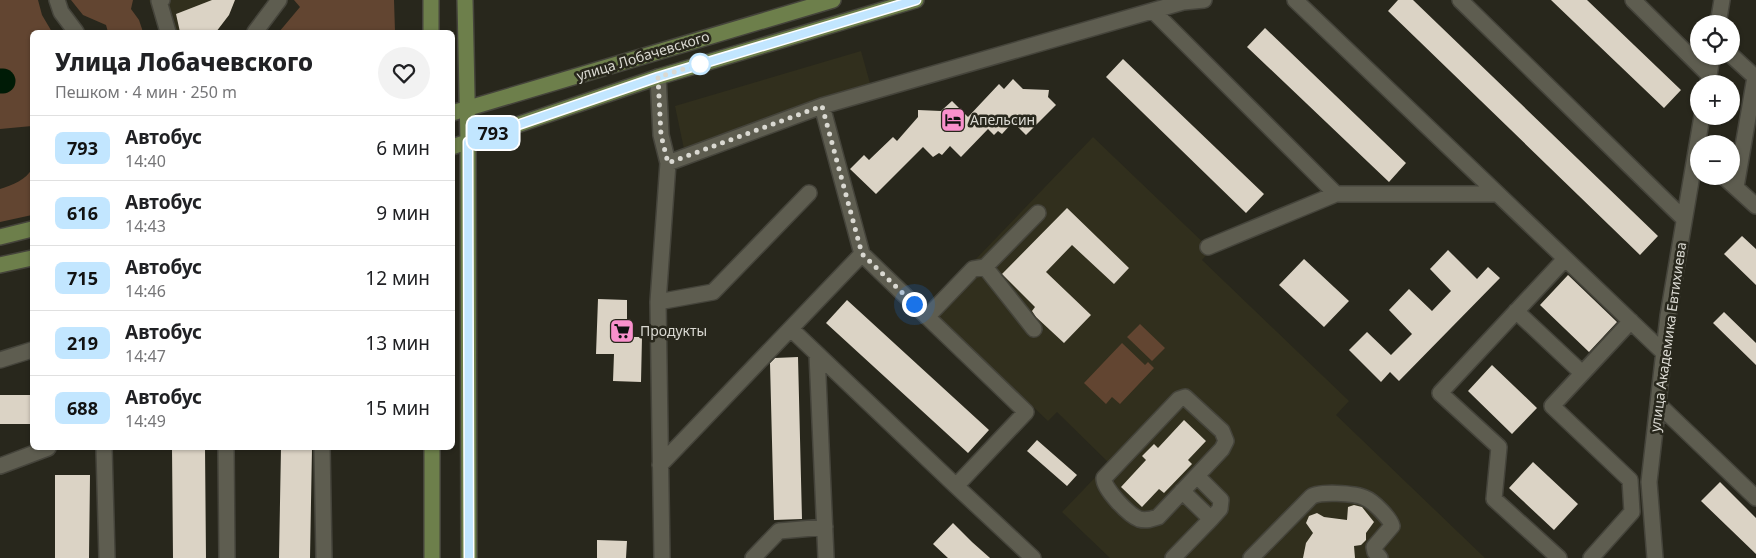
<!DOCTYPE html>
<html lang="ru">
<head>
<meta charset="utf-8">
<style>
  body { margin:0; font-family:"Noto Sans",sans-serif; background:#f2f2f2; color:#202124; height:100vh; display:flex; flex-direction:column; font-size:19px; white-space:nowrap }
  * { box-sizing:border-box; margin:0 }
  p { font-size:16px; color:#757577 }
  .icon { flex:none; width:28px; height:28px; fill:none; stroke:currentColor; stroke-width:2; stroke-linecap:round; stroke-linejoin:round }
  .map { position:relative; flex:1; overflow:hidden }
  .details { position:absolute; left:30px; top:30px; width:425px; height:420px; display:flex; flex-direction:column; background:#fff; border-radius:8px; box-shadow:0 1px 4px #0004 }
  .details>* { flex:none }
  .badge { padding:0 10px; border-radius:8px; font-size:18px; line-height:32px }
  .fabs { position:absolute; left:1690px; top:15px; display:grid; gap:10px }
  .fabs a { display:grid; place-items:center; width:50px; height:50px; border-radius:50%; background:#fff; box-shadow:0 1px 4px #0004; font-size:25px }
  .you { position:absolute; width:25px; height:25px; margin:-12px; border:4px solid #fff; border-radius:50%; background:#1a73e8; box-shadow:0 0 0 8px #1a73e833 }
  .map>.badge { position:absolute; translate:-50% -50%; box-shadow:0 0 0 2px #fff }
  .round { display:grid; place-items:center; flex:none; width:52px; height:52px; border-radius:26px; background:#f2f2f2 }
  .headline { display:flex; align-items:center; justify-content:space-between; height:85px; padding:0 25px }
  h1 { font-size:24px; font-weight:800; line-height:38px }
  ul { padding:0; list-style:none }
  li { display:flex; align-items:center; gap:15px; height:65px; padding:0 25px; border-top:1px solid #e0e0e0 }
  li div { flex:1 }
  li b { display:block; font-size:19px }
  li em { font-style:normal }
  li .badge { min-width:55px; font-weight:700; text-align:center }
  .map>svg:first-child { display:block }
  .built { fill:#312f1d }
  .green { fill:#624531 }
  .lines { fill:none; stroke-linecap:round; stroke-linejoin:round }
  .river { stroke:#001b06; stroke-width:25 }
  .building { fill:#dbd3c5 }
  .minor-casing { stroke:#45443b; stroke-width:18 }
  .major-casing { stroke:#45443b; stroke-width:18 }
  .minor { stroke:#5e5d50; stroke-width:15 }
  .major { stroke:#6d7f4b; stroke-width:15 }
  .line-casing { stroke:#fff; stroke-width:11 }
  .line { stroke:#c2e6ff; stroke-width:8 }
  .walk { stroke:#dad9d2; stroke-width:5; stroke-dasharray:0 9 }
  .stop-dot { fill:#fff; stroke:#c2e6ff; stroke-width:2.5 }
  .labels { text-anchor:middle; stroke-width:5; stroke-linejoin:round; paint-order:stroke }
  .street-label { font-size:14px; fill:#dad9d2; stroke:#28271c }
  .poi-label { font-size:14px; fill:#dad9d2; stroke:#28271c; text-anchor:start }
</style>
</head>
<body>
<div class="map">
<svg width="1756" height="558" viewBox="0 0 1756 558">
  <rect width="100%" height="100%" fill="#28271c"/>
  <path class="built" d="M149,0H235L229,15L216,32H159Z
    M861,51L871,87L684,149L675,106Z
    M1093,137L1211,250L1202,260L1349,401L1336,415L1485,558H1110L1062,512L1109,463L1057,412L1048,421L929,308Z"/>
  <path class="green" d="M0,0H38L42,15L52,32H32V126L0,129Z
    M71,0H133L131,9L139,20L143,32L156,31L157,32H108L106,25L83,15Z
    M294,0H394L395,32H279L300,7Z
    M32,168V215L0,222V189C12,185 27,180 32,168Z
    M1140,324L1165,348L1152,361L1127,337Z
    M1122,343L1145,365L1148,362L1154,368L1120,404L1112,397L1106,404L1084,383Z"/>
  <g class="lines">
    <path class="river" d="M0,81H3"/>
  </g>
  <path class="building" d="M212,0H235L229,15L216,32H180L176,14Z
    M1398,0H1413L1658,236L1640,255L1388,11Z
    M1551,0H1587L1681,90L1664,108Z
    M1265,28L1406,163L1389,182L1247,47Z
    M1123,59L1264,194L1246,213L1106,77Z
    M1013,79L1023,89L1049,90L1048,97L1056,105L1026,135L1013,122L1002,134L998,131L994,135L988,129L961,157L950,146L942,155L939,153L933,157L923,147L876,194L850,169L864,155L869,160L893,137L897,141L918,117V110L941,111L952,101L968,117L999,84L1004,89Z
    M1067,208L1129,268L1114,284L1072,245L1046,272L1091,315L1064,343L1036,317L1032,311L1035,307L1002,274Z
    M1742,236L1756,249V285L1724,254Z
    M1448,250L1477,279L1488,267L1500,278L1399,381L1390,372L1381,382L1349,350L1367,332L1391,355L1412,334L1389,310L1409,289L1432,311L1451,291L1430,269Z
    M1304,259L1349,301L1324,327L1279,285Z
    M1568,275L1617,322L1589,352L1540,305Z
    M598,299L627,300V337H642L641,382L613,381L614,354H596Z
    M847,300L989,430L968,453L826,323Z
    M1724,312L1756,343V365L1713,323Z
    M798,357L802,519L774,520L770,363L775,358Z
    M1492,365L1537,408L1512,434L1468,391Z
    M0,395H32V424H0Z
    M1184,420L1206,441L1188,460L1192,464L1164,493L1159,489L1142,507L1121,487L1146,460L1142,456L1154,444L1158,448Z
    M1037,440L1077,475L1067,486L1027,451Z
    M172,448H205L206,558H173Z
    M281,448H312L310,558H279Z
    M1533,462L1578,504L1554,530L1509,488Z
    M55,475H90L89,558H55Z
    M1720,482L1756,518V554L1701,501Z
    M1354,505L1362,507L1374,522L1366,533V540L1361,545L1354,546L1355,558H1303L1306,543L1313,533L1306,523L1309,516L1317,513L1324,517L1347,520L1348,507Z
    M953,523L972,542L990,558H948L933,544Z
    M597,540L627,541L626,558H597Z"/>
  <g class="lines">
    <defs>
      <path id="minor" d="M57,0L61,12L76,32
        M162,0L159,1L168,32
        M1295,0L1664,353
        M1460,0L1684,219
        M1633,0L1709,75
        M1153,11L1336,194
        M1718,24L1722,0
        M255,32L279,0
        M1731,55L1755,77L1736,187
        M658,77L661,135L668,163L658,302L662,558
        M1708,82L1712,56
        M668,163L822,106L1183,2L1204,0
        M1723,176L1756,206
        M1208,247L1336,194H1498
        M985,267L1034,329
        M658,302L713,292L809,193
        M1516,311L1582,373
        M927,317L973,269L985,267L1038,213
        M791,329L956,486L1026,412L862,254L822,106
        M817,354L826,558
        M0,360L32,350
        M1185,397L1222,431L1226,441L1222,449L1158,517C1152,519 1146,521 1139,519C1129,515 1103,489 1104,478L1179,399Z
        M1658,404L1756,498
        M104,448L107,558
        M226,448L227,558
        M322,448L324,558
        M660,465L862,254
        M0,466L48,448
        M1197,476L1221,500L1220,509L1211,519
        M956,486L1033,558
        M753,558L779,531L825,527
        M1173,558L1211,519L1182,491
        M1251,558L1311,497C1317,491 1356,493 1365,498C1373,501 1390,518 1392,526L1374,547L1375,552L1380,558
        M1559,558L1494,499L1499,447L1440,393L1565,259
        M1591,558L1632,512L1630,480L1552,406L1631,321
        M1655,558L1649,482L1668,316L1702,116"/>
      <path id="major" d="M465,0L468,142L469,558
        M431,32V0
        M452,113L833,0
        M452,147L658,77L916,0
        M0,237L32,229
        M0,265L32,258
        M432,448V558"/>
    </defs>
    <use href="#minor" class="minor-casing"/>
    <use href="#major" class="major-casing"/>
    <use href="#minor" class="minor"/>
    <use href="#major" class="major"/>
  </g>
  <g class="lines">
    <defs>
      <path id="line" d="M469,558L468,142L658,77L916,0"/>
    </defs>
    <use href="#line" class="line-casing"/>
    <use href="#line" class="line"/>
    <path class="walk" d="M700,64L658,77L661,135L668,163L822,106L862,254L914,304"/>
  </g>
  <defs>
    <symbol id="hotel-square" viewBox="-11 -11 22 22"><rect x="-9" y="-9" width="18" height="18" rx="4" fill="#f890cc" stroke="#28271c"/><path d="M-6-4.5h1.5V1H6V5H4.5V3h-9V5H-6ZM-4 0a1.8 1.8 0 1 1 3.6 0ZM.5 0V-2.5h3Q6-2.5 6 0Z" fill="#111"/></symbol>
    <symbol id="supermarket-square" viewBox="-11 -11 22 22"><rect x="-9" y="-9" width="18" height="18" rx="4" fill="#f890cc" stroke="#28271c"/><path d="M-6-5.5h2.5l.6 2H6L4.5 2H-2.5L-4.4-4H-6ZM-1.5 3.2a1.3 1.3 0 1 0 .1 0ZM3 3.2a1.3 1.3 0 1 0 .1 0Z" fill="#111"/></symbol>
  </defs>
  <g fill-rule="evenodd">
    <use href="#hotel-square" x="939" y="106" width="28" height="28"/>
    <use href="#supermarket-square" x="608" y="317" width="28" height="28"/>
  </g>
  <circle class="stop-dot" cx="700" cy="64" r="10"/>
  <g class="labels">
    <g class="street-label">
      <text transform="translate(643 56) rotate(-17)" y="5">улица Лобачевского</text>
      <text transform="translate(1668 337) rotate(-82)" y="5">улица Академика Евтихиева</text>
    </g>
    <g class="poi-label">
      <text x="970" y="125">Апельсин</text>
      <text x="640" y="336">Продукты</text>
    </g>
  </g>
</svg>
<div class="fabs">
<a><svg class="icon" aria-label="locate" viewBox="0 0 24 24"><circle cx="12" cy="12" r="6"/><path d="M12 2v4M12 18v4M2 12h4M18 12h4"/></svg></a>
<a>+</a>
<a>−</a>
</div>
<div class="you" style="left:914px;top:304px"></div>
<b class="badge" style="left:493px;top:133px;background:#c2e6ff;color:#111">793</b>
<section class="details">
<div class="headline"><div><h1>Улица Лобачевского</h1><p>Пешком · 4 мин · 250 m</p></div><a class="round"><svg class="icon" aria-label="heart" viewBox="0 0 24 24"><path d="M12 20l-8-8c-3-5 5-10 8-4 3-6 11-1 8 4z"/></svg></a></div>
<ul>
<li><span class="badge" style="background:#c2e6ff;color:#111">793</span><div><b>Автобус</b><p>14:40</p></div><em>6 мин</em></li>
<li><span class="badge" style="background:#c2e6ff;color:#111">616</span><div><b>Автобус</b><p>14:43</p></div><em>9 мин</em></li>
<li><span class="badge" style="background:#c2e6ff;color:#111">715</span><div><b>Автобус</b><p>14:46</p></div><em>12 мин</em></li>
<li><span class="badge" style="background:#c2e6ff;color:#111">219</span><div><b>Автобус</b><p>14:47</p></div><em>13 мин</em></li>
<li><span class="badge" style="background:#c2e6ff;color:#111">688</span><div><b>Автобус</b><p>14:49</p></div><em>15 мин</em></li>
</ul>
</section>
</div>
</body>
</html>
